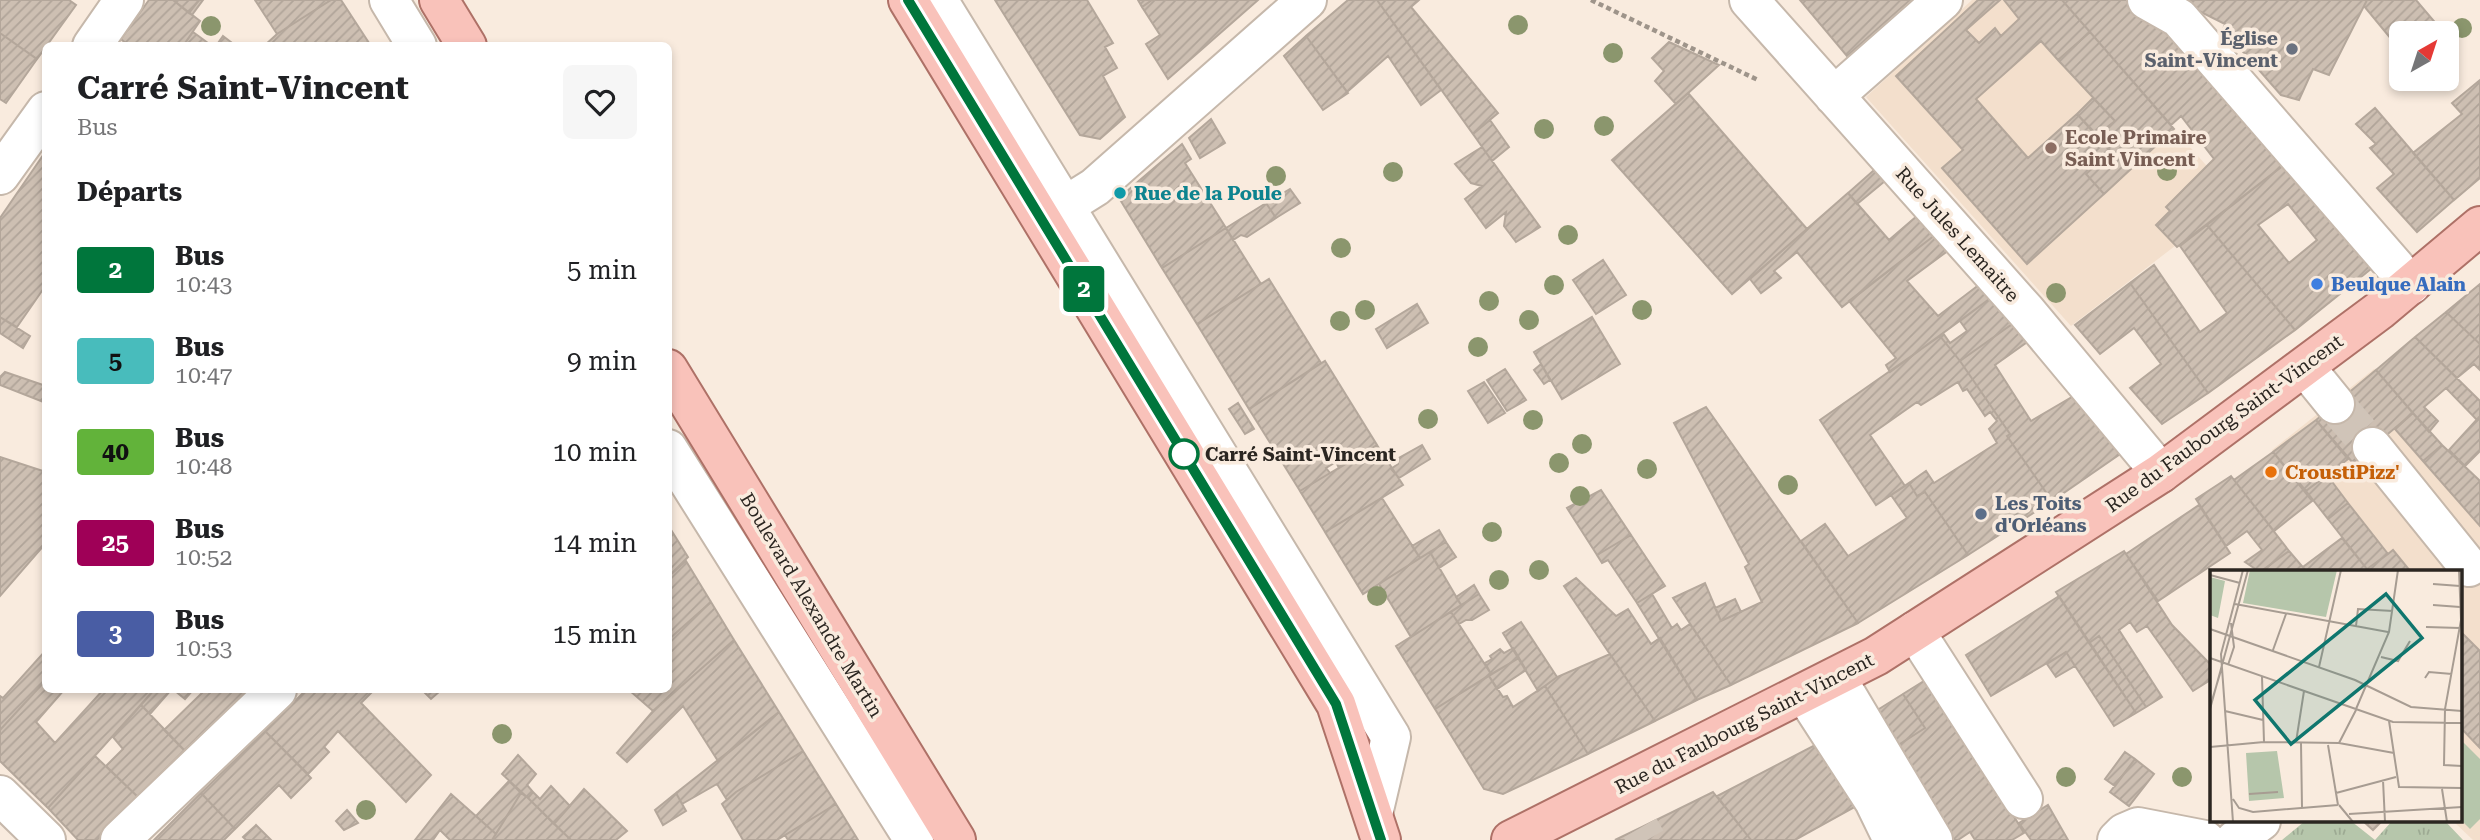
<!DOCTYPE html>
<html lang="fr">
<head>
<meta charset="utf-8">
<style>
  body { margin:0; font-family:"Roboto Serif",serif; background:#f6f6f6; color:#202124; height:100vh; display:flex; flex-direction:column; font-size:26px; white-space:nowrap }
  * { box-sizing:border-box; margin:0 }
  p { font-size:23px; color:#757577 }
  .icon { flex:none; width:38px; height:38px; fill:none; stroke:currentColor; stroke-width:2; stroke-linecap:round; stroke-linejoin:round }
  .map { position:relative; flex:1; overflow:hidden }
  .drawer { position:absolute; left:42px; top:42px; width:630px; height:651px; display:flex; flex-direction:column; background:#fff; border-radius:10px; box-shadow:0 4px 10px #0003 }
  .drawer>* { flex:none }
  .badge { padding:0 14px; border-radius:5px; font-size:24px; line-height:46px }
  .needle { width:46px; rotate:39deg }
  .buttons { position:absolute; left:2389px; top:21px; display:grid; gap:14px }
  .buttons a { display:grid; place-items:center; width:70px; height:70px; border-radius:10px; background:#fff; box-shadow:0 4px 10px #0003; font-size:35px }
  .map>.badge { position:absolute; translate:-50% -50%; box-shadow:0 0 0 4px #fff }
  h2 { padding:0 35px; font-size:26px; line-height:63px }
  .round { display:grid; place-items:center; flex:none; width:74px; height:74px; border-radius:10px; background:#f6f6f6 }
  .headline { display:flex; align-items:center; justify-content:space-between; height:119px; padding:0 35px }
  h1 { font-size:33px; font-weight:700; line-height:52px }
  ul { padding:0; list-style:none }
  li { display:flex; align-items:center; gap:21px; height:91px; padding:0 35px }
  li div { flex:1 }
  li b { display:block; font-size:26px }
  li em { font-style:normal }
  li .badge { min-width:77px; font-weight:700; text-align:center }
  .map>svg:first-child { display:block }
  .built { fill:#f3dfcc }
  .grass { fill:url(#grass-tufts) }
  .park { fill:#b6c6ab }
  .building { fill:url(#building-hatch); stroke:#b4a79b; stroke-width:2; fill-rule:evenodd }
  .lines { fill:none; stroke-linecap:round; stroke-linejoin:round }
  .minor-tunnel { stroke:#d0c4b8; stroke-width:38; stroke-dasharray:38 19; stroke-linecap:butt }
  .minor-casing { stroke:#c6b8ab; stroke-width:42 }
  .major-casing { stroke:#ae7167; stroke-width:42 }
  .path { stroke:#9e948a; stroke-width:4.5; stroke-dasharray:5 3.5; stroke-linecap:butt }
  .minor { stroke:#fff; stroke-width:38 }
  .major { stroke:#f9c2ba; stroke-width:38 }
  .tree { fill:#8b966d }
  .line-casing { stroke:#fff; stroke-width:16 }
  .line { stroke:#00763c; stroke-width:10 }
  .worship-dot { fill:#6b7280; stroke:#f9ebde; stroke-width:2.5 }
  .education-dot { fill:#8d6e63; stroke:#f9ebde; stroke-width:2.5 }
  .culture-dot { fill:#0f9aa8; stroke:#f9ebde; stroke-width:2.5 }
  .shop-dot { fill:#3f7fe0; stroke:#f9ebde; stroke-width:2.5 }
  .stop-dot { fill:#fff; stroke:#00763c; stroke-width:3.5 }
  .food-dot { fill:#e8710a; stroke:#f9ebde; stroke-width:2.5 }
  .service-dot { fill:#5c6f8a; stroke:#f9ebde; stroke-width:2.5 }
  .labels { text-anchor:middle; stroke-width:7; stroke-linejoin:round; paint-order:stroke }
  .worship-label { font-size:19px; font-weight:bold; fill:#5b616d; stroke:#f9ebde; text-anchor:end }
  .education-label { font-size:19px; font-weight:bold; fill:#785e54; stroke:#f9ebde; text-anchor:start }
  .culture-label { font-size:19px; font-weight:bold; fill:#0d838f; stroke:#f9ebde; text-anchor:start }
  .street-label { font-size:19px; fill:#2b2621; stroke:#f9ebde }
  .shop-label { font-size:19px; font-weight:bold; fill:#366cbe; stroke:#f9ebde; text-anchor:start }
  .stop-label { font-size:19px; font-weight:bold; fill:#2b2621; stroke:#f9ebde; text-anchor:start }
  .food-label { font-size:19px; font-weight:bold; fill:#c56008; stroke:#f9ebde; text-anchor:start }
  .service-label { font-size:19px; font-weight:bold; fill:#4e5e75; stroke:#f9ebde; text-anchor:start }
  .inset-road { fill:none; stroke:#a79c92; stroke-width:2 }
  .view { fill:#0f766e; fill-opacity:0.15; stroke:#0f766e; stroke-width:3.5 }
  .inset-edge { fill:none; stroke:#2b2621; stroke-width:3.5 }
</style>
</head>
<body>
<div class="map">
<svg width="2480" height="840" viewBox="0 0 2480 840">
  <defs>
    <pattern id="grass-tufts" width="24" height="20" patternUnits="userSpaceOnUse" patternTransform="scale(1.75)"><rect width="24" height="20" fill="#b6c6ab"/><path d="M3 7l-1-3M5 7V3M7 7l1-3M15 17l-1-3M17 17v-4M19 17l1-3" fill="none" stroke="#9daa93"/></pattern>
    <pattern id="building-hatch" width="6" height="6" patternUnits="userSpaceOnUse" patternTransform="scale(1.75)"><rect width="6" height="6" fill="#cdbfb2"/><path d="M-1 1l2-2M0 6l6-6M5 7l2-2" fill="none" stroke="#b0a499"/></pattern>
  </defs>
  <rect width="100%" height="100%" fill="#f9ebde"/>
  <path class="built" d="M1972,0H2060L2236,199L2071,326L1866,97Z
    M2374,369L2428,432L2480,483V840H2473L2453,821H2461V572H2366L2369,570L2272,450Z"/>
  <path class="grass" d="M2305,821H2351L2375,840L2392,821H2445L2463,840H2282Z"/>
  <path class="park" d="M2461,740L2480,759V819L2470,829L2461,820Z"/>
  <path class="building" d="M0,0H69L76,5L37,59L0,33Z
    M149,0H173L200,21L183,46H129L121,39Z
    M173,0H199L189,13Z
    M199,0H203L192,15L189,13Z
    M255,0H331L277,34Z
    M331,0H341L371,46H264L277,34Z
    M995,0H1087L1113,43L1105,47L1117,68L1103,76L1125,117L1100,139L1080,135Z
    M1138,0H1152L1142,7Z
    M1152,0H1258L1168,79L1146,44L1160,35L1142,7Z
    M1348,0H1377L1441,90L1421,105L1388,56L1347,92L1306,36Z
    M1377,0H1419L1411,7L1498,113L1473,134Z
    M1800,0H1910L1847,56Z
    M1978,0H2000L1966,30L1979,43L1995,28L2001,36L2019,19L2004,0H2062L2090,32L2058,60L2041,41L1976,99L2028,158L2077,114L2111,152L2086,174L2104,194L2027,264L1942,168L1963,150L1896,76Z
    M2062,0H2126L2166,25L2289,161L2177,247L2156,225L2170,211L2166,207L2214,159L2181,116L2171,125Z
    M2177,0H2367L2329,75L2313,69L2299,100L2281,95L2223,29L2225,24Z
    M2367,0H2416L2444,33H2401V51L2364,6Z
    M193,32L212,46H183Z
    M2090,32L2174,129L2104,194L2086,174L2111,152L2097,135L2115,121L2058,60Z
    M0,33L37,59L6,103L0,99Z
    M223,36L236,46H216Z
    M1306,36L1348,93L1323,110L1284,56Z
    M2446,36L2454,45L2446,52Z
    M1669,42L1719,65L1676,104L1655,81L1664,71L1652,58Z
    M2480,80V178L2454,200L2413,153L2462,114L2452,103Z
    M1688,93L1807,229L1732,294L1612,160Z
    M2093,98L2115,121L2097,135L2077,114Z
    M2375,108L2454,200L2417,232L2377,188L2394,174L2370,148L2376,144L2356,124Z
    M1211,119L1225,143L1200,158L1189,138Z
    M1490,120L1509,147L1492,161L1473,134Z
    M1182,144L1191,159L1185,163L1226,228L1162,268L1119,198Z
    M1482,147L1540,227L1516,242L1504,226L1506,212L1486,228L1465,199L1482,186L1471,183L1455,164Z
    M46,151V285L17,327L0,317V218Z
    M2289,161L2377,264L2295,330L2207,225ZM2288,204L2317,240L2289,263L2258,225Z
    M1874,170L1885,181L1857,204L1848,193Z
    M1290,189L1300,203L1276,218L1266,203Z
    M1848,193L1889,240L1917,216L1935,235L1842,307L1797,252L1774,271L1781,278L1761,293L1750,279Z
    M1266,203L1276,218L1247,237L1241,235L1233,240L1226,228Z
    M2207,225L2295,330L2208,393L2130,283L2154,265L2200,332L2227,313L2180,246Z
    M1226,228L1261,284L1197,324L1162,268Z
    M1935,235L1949,250L1907,281L1938,316L1980,284L1992,297L1890,372L1886,365L1896,358L1849,301Z
    M1603,260L1626,295L1596,314L1573,280Z
    M1269,279L1321,363L1249,409L1197,324Z
    M2130,283L2208,393L2162,424L2130,388L2161,364L2134,328L2100,354L2075,325Z
    M2480,284V344L2446,312Z
    M1992,297L2015,322L1960,361L1940,336L1943,333L1950,343L1967,331L1960,321Z
    M1417,304L1428,323L1387,348L1376,329Z
    M2446,312L2480,344V370L2474,364L2457,378L2415,337Z
    M0,317L30,336L23,348L0,333Z
    M1592,317L1620,364L1562,399L1534,352Z
    M2015,322L2030,340L1995,365L2031,421L2077,394L2123,452L2052,501L2007,436L2010,434L1960,361Z
    M1940,336L1960,361L2010,434L2007,436L2052,501L1968,555L1925,492L1917,496L1909,483L1926,471L1934,483L1997,443L1989,429L1997,421L1990,412L1985,416L1967,389L1963,391L1958,382L1921,405L1917,402L1870,435L1905,486L1876,505L1820,420Z
    M2415,337L2480,401V416L2477,420L2446,388L2424,407L2438,421L2429,432L2376,370Z
    M1325,361L1377,445L1339,468L1336,462L1326,468L1330,473L1300,491L1249,409Z
    M1541,364L1550,380L1544,384L1534,370Z
    M1505,369L1526,400L1507,411L1487,380Z
    M2376,370L2413,413L2353,463L2316,420Z
    M5,372L46,386V403L0,385V377Z
    M1484,382L1505,413L1488,423L1468,391Z
    M1238,403L1254,429L1245,434L1229,409Z
    M1706,407L1858,623L1731,685L1673,598L1705,583L1721,621L1762,602L1745,567L1749,564L1674,423Z
    M2413,413L2442,445L2423,461L2395,429Z
    M2480,416V451L2465,466L2449,450Z
    M2316,420L2348,459L2306,491L2273,452Z
    M1377,445L1403,485L1325,532L1300,491Z
    M1422,445L1430,459L1399,478L1391,469L1398,464L1399,458Z
    M2442,445L2480,481V526L2423,461Z
    M2273,452L2312,501L2274,531L2234,480Z
    M0,457L46,472V543L0,596Z
    M2327,475L2348,503L2328,519L2306,491Z
    M2231,476L2289,551L2260,572L2245,562L2262,550L2247,531L2226,546L2196,499Z
    M1909,483L1917,496L1925,492L1968,555L1858,623L1801,541L1825,524L1848,556L1907,518L1891,495Z
    M1601,490L1631,535L1597,555L1567,508Z
    M1382,498L1420,558L1363,594L1325,532Z
    M2348,503L2388,554L2367,569L2328,519Z
    M2199,505L2230,553L2158,601L2126,554Z
    M668,525L688,557L668,577Z
    M1439,530L1446,542L1420,558L1412,546Z
    M1631,535L1665,586L1637,603L1608,560L1602,563L1597,555Z
    M2342,538L2367,569L2363,572H2307L2303,567Z
    M1446,542L1456,557L1439,568L1430,552Z
    M2393,550L2411,572H2363L2388,554Z
    M2124,551L2172,625L2212,666V679L2193,691L2147,626L2137,632L2130,622L2119,630L2162,697L2146,707L2099,636L2089,643L2056,592Z
    M2289,551L2307,572H2260Z
    M1430,552L1461,605L1411,637L1379,584Z
    M686,561L711,602L668,640V577Z
    M1576,578L1616,616L1628,609L1651,644L1660,638L1697,700L1655,721L1564,586Z
    M1474,585L1479,594L1461,605L1456,597Z
    M1479,594L1489,610L1472,620H1466L1459,624L1451,612Z
    M1652,594L1672,628L1677,624L1681,630L1690,624L1731,685L1697,700L1637,603Z
    M2059,596L2136,713L2114,726L2066,652L1991,696L1966,655Z
    M1735,599L1741,612L1721,621L1715,608Z
    M711,602L734,640L653,711L629,690H668V640Z
    M1451,612L1491,674L1435,709L1396,646Z
    M1521,622L1557,677L1538,691L1503,633Z
    M2461,632L2480,651V748L2461,728Z
    M2099,636L2146,707L2136,713L2089,643Z
    M734,640L779,712L718,761L683,706L627,762L617,753L653,711Z
    M1513,648L1519,658L1491,674L1485,663L1492,659L1490,656L1500,649L1504,653Z
    M46,650V680L0,730V696L3,698Z
    M2066,652L2075,666L2056,677L2047,664Z
    M1610,654L1655,721L1588,754L1545,686L1557,677Z
    M1519,658L1526,670L1497,689L1489,676Z
    M1489,676L1503,697L1507,696L1513,707L1545,686L1588,754L1503,794L1484,789L1435,709Z
    M1929,678L2024,833L2012,840H1975L1970,832L1958,840H1950L1892,749L1925,728L1903,694Z
    M46,680V690H64L36,722L55,743L103,690H154L48,808L0,761V730Z
    M154,690H171L150,714L141,705Z
    M174,690H193L185,699Z
    M205,690H252L187,753L164,730Z
    M306,690H374L361,703L431,775L406,802L338,731L324,747L329,752L308,774L265,731Z
    M422,690H438L440,691L431,699Z
    M1903,694L1925,728L1892,749L1871,714Z
    M141,705L187,753L140,799L106,766L123,749L113,737Z
    M779,712L803,751L736,792L727,800L717,784L682,804L676,793Z
    M265,731L311,778L291,798L279,785L235,829L201,793Z
    M1819,743L1862,803L1795,840H1751L1717,796Z
    M803,751L836,804L777,840H743L722,804L736,792Z
    M2125,752L2135,759L2115,786L2105,779Z
    M518,755L536,774L527,785L533,792L528,798L502,774Z
    M95,756L140,799L97,840H78L48,808Z
    M2135,759L2154,774L2129,806L2110,792Z
    M509,781L521,793L496,834L476,816Z
    M551,786L570,806L554,824L528,798L533,792L540,799Z
    M584,789L627,831L616,840H571L554,824Z
    M1713,792L1751,840H1615L1640,828Z
    M201,793L235,829L224,840H154Z
    M521,793L528,798L571,840H492Z
    M676,793L686,811L663,825L655,810Z
    M451,794L496,834L492,840H450L440,830L433,840H415Z
    M836,804L858,840H788L785,835Z
    M2048,805L2068,840H2031L2019,823Z
    M347,810L358,823L344,830L336,821Z
    M2363,821H2382L2373,830Z
    M256,825L271,840H246L243,837Z"/>
  <g class="lines">
    <path class="minor-tunnel" d="M2335,404L2372,447
      M1640,828L1647,840"/>
    <defs>
      <path id="minor" d="M389,0L417,46
        M938,0L1391,737L1373,814
        M1749,0L2026,311L2161,473
        M2147,0L2179,18L2411,285
        M92,46L124,0
        M1834,96L1943,0
        M0,175L46,111
        M1044,219L1095,187L1307,0
        M2305,367L2335,404
        M2372,447L2469,567
        M668,449L914,840
        M1915,631L2023,799
        M1836,677L1933,840
        M1804,693L1874,801L1893,840
        M0,795L46,840
        M120,840L277,690
        M2117,840L2124,833L2138,827L2205,840
        M2235,840L2261,821"/>
      <path id="major" d="M439,0L467,46
        M908,0L1336,704L1381,840
        M668,369L956,840
        M1511,840L1876,656L2161,473L2380,310L2480,226"/>
    </defs>
    <use href="#minor" class="minor-casing"/>
    <use href="#major" class="major-casing"/>
    <path class="path" d="M1591,0L1758,80"/>
    <use href="#minor" class="minor"/>
    <use href="#major" class="major"/>
  </g>
  <g class="tree">
    <circle cx="1518" cy="25" r="10"/>
    <circle cx="211" cy="26" r="10"/>
    <circle cx="2462" cy="28" r="10"/>
    <circle cx="1613" cy="53" r="10"/>
    <circle cx="1604" cy="126" r="10"/>
    <circle cx="1544" cy="129" r="10"/>
    <circle cx="2167" cy="171" r="10"/>
    <circle cx="1393" cy="172" r="10"/>
    <circle cx="1276" cy="176" r="10"/>
    <circle cx="1568" cy="235" r="10"/>
    <circle cx="1341" cy="248" r="10"/>
    <circle cx="1554" cy="285" r="10"/>
    <circle cx="2056" cy="293" r="10"/>
    <circle cx="1489" cy="301" r="10"/>
    <circle cx="1365" cy="310" r="10"/>
    <circle cx="1642" cy="310" r="10"/>
    <circle cx="1529" cy="320" r="10"/>
    <circle cx="1340" cy="321" r="10"/>
    <circle cx="1478" cy="347" r="10"/>
    <circle cx="1428" cy="419" r="10"/>
    <circle cx="1533" cy="420" r="10"/>
    <circle cx="1582" cy="444" r="10"/>
    <circle cx="1559" cy="463" r="10"/>
    <circle cx="1647" cy="469" r="10"/>
    <circle cx="1788" cy="485" r="10"/>
    <circle cx="1580" cy="496" r="10"/>
    <circle cx="1492" cy="532" r="10"/>
    <circle cx="1539" cy="570" r="10"/>
    <circle cx="1499" cy="580" r="10"/>
    <circle cx="1377" cy="596" r="10"/>
    <circle cx="502" cy="734" r="10"/>
    <circle cx="2066" cy="777" r="10"/>
    <circle cx="2182" cy="777" r="10"/>
    <circle cx="366" cy="810" r="10"/>
  </g>
  <g class="lines">
    <defs>
      <path id="line" d="M908,0L1336,704L1381,840"/>
    </defs>
    <use href="#line" class="line-casing"/>
    <use href="#line" class="line"/>
  </g>
  <circle class="worship-dot" cx="2292" cy="49" r="7"/>
  <circle class="education-dot" cx="2051" cy="148" r="7"/>
  <circle class="culture-dot" cx="1120" cy="193" r="7"/>
  <circle class="shop-dot" cx="2317" cy="284" r="7"/>
  <circle class="stop-dot" cx="1184" cy="454" r="14"/>
  <circle class="food-dot" cx="2271" cy="472" r="7"/>
  <circle class="service-dot" cx="1981" cy="514" r="7"/>
  <g class="labels">
    <g class="worship-label">
      <text x="2278" y="45">Église<tspan x="2278" dy="22">Saint-Vincent</tspan></text>
    </g>
    <g class="education-label">
      <text x="2065" y="144">Ecole Primaire<tspan x="2065" dy="22">Saint Vincent</tspan></text>
    </g>
    <g class="culture-label">
      <text x="1134" y="200">Rue de la Poule</text>
    </g>
    <g class="street-label">
      <text transform="translate(1958 234) rotate(48)" y="7">Rue Jules Lemaitre</text>
      <text transform="translate(2224 423) rotate(-36)" y="7">Rue du Faubourg Saint-Vincent</text>
      <text transform="translate(812 605) rotate(59)" y="7">Boulevard Alexandre Martin</text>
      <text transform="translate(1744 723) rotate(-27)" y="7">Rue du Faubourg Saint-Vincent</text>
    </g>
    <g class="shop-label">
      <text x="2331" y="291">Beulque Alain</text>
    </g>
    <g class="stop-label">
      <text x="1205" y="461">Carré Saint-Vincent</text>
    </g>
    <g class="food-label">
      <text x="2285" y="479">CroustiPizz'</text>
    </g>
    <g class="service-label">
      <text x="1995" y="510">Les Toits<tspan x="1995" dy="22">d'Orléans</tspan></text>
    </g>
  </g>
  <g transform="translate(2210 570)">
    <rect width="252" height="252" fill="#f9ebde"/>
    <path d="M0,7L15,11L8,48L0,45ZM67,181L74,228L39,231L36,183Z" fill="#b6c6ab"/>
    <path d="M40,0H127L116,47L33,33Z" fill="#b6c6ab"/>
    <path class="inset-road" d="M249,0L251,50L235,139L234,195L252,196M0,5L30,13M223,14L250,16M25,34L178,62M223,35L250,37M146,56L148,39L183,41M216,57L250,58M0,59L145,110L201,137L252,141M63,80L76,44M171,87L188,91L200,71M0,88L183,152L252,153M18,95L24,77L21,53M109,97L131,0M52,107L54,172M215,108L219,102L242,104M0,137L12,97M0,139L38,0M146,139L179,62L188,0M15,141L53,150M179,151L189,217L252,218M54,172L129,173L184,183M86,172L94,121M91,173L92,237M129,173L146,140M118,175L128,235M0,177L54,172M173,210L175,252M232,219L237,252M126,223L186,207M39,224L68,222M23,229L29,238L43,242L128,235M129,235L143,252M139,244L252,237M23,252L11,84L33,0"/>
    <path class="view" d="M176,24L212,68L81,174L45,130Z"/>
    <rect width="252" height="252" class="inset-edge"/>
  </g>
</svg>
<div class="buttons">
<a><svg class="needle" viewBox="-14 -14 28 28"><path d="M0-13l5 13h-10z" fill="#e53935"/><path d="M0 13l5-13h-10z" fill="#757577"/></svg></a>
</div>
<b class="badge" style="left:1084px;top:289px;background:#00763c;color:#fff">2</b>
<section class="drawer">
<div class="headline"><div><h1>Carré Saint-Vincent</h1><p>Bus</p></div><a class="round"><svg class="icon" aria-label="heart" viewBox="0 0 24 24"><path d="M12 20l-8-8c-3-5 5-10 8-4 3-6 11-1 8 4z"/></svg></a></div>
<h2>Départs</h2>
<ul>
<li><span class="badge" style="background:#00763c;color:#fff">2</span><div><b>Bus</b><p>10:43</p></div><em>5 min</em></li>
<li><span class="badge" style="background:#48bcbc;color:#111">5</span><div><b>Bus</b><p>10:47</p></div><em>9 min</em></li>
<li><span class="badge" style="background:#62b33a;color:#111">40</span><div><b>Bus</b><p>10:48</p></div><em>10 min</em></li>
<li><span class="badge" style="background:#9f0057;color:#fff">25</span><div><b>Bus</b><p>10:52</p></div><em>14 min</em></li>
<li><span class="badge" style="background:#495da4;color:#fff">3</span><div><b>Bus</b><p>10:53</p></div><em>15 min</em></li>
</ul>
</section>
</div>
</body>
</html>
